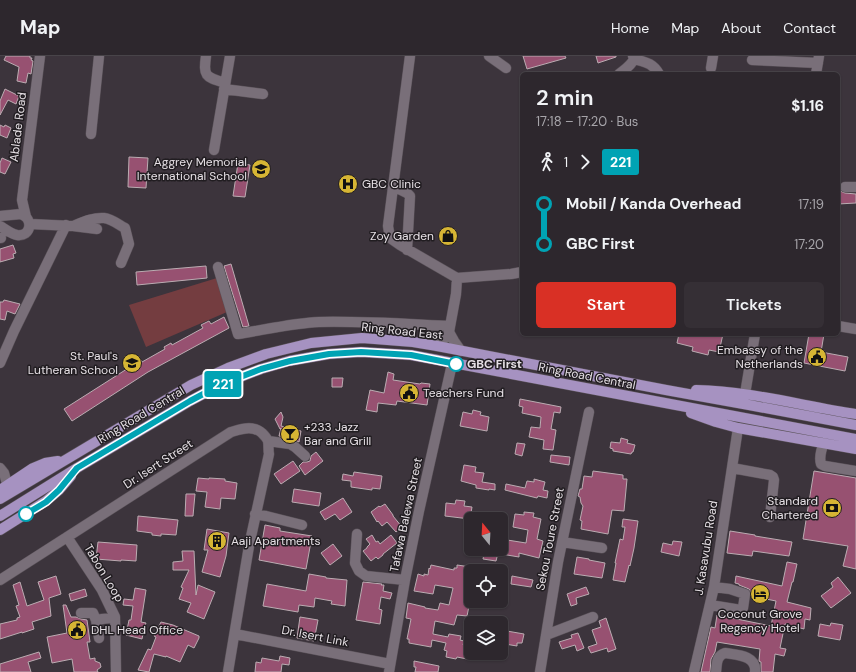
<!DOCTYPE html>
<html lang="en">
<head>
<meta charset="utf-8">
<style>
  body { margin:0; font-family:"DM Sans",sans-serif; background:#352f35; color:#f1f3f6; height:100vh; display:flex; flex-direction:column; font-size:15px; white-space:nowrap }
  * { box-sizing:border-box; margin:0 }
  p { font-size:13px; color:#a7a5aa }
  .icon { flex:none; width:22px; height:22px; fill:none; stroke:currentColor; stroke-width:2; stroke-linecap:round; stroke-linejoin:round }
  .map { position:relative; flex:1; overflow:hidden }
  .details { position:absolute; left:520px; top:16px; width:320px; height:264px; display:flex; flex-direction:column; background:#2d272d; border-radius:6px; box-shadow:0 1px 3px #0004,0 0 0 1px #484449 }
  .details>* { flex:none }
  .badge { padding:0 8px; border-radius:3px; font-size:14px; line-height:26px }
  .needle { width:26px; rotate:342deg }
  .buttons { position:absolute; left:464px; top:456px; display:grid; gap:8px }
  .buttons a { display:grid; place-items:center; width:44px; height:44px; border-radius:6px; background:#2d272d; box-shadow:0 1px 3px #0004,0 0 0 1px #484449; font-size:20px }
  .map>.badge { position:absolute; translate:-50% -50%; box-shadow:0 0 0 2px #fff }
  .legs { display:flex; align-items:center; gap:6px; height:44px; padding:0 16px; font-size:13px }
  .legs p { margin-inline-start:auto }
  .summary { display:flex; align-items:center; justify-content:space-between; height:68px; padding:0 16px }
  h1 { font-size:22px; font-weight:600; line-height:30px }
  .button { display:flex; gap:8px; margin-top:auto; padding:8px 16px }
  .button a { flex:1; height:46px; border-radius:6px; background:#d93025; color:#fff; font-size:16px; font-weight:600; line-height:46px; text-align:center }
  .button a+a { background:#352f35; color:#f1f3f6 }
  ul { padding:0 16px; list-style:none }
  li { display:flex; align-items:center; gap:14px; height:40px; font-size:15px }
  li i { display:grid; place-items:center; width:6px; height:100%; margin:0 5px; background:currentColor }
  li i::after { content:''; width:10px; height:10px; margin:-5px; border:3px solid; border-radius:50%; background:#2d272d }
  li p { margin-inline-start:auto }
  li:first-child i { background:linear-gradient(#0000 50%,currentColor 0) }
  li:last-child i { background:linear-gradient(currentColor 50%,#0000 0) }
  header { display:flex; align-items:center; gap:24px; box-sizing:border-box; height:56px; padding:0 20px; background:#2d272d; border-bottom:1px solid #484449 }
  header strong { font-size:19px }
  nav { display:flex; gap:22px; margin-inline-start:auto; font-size:14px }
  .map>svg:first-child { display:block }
  .green { fill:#743d40 }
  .building { fill:#975171; stroke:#bbacb2 }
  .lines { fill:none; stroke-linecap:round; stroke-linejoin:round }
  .minor-casing { stroke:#5a5259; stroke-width:11 }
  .major-casing { stroke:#5a5259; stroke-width:11 }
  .minor { stroke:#796f79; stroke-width:10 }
  .major { stroke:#a692c1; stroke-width:10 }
  .line-1-casing { stroke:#fff; stroke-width:9 }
  .line-1 { stroke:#00a3b4; stroke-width:6 }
  .stop-1-dot { fill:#fff; stroke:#00a3b4; stroke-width:2 }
  .labels { text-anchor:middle; stroke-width:3; stroke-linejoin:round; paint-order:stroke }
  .street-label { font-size:12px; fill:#e6e0e5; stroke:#211d21 }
  .poi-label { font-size:12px; fill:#e6e0e5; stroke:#211d21; text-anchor:end }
  .stop-label { font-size:12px; font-weight:bold; fill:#e6e0e5; stroke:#211d21; text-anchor:start }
</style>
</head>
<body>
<header>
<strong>Map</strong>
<nav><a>Home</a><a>Map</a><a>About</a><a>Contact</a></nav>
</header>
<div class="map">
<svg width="856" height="616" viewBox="0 0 856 616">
  <rect width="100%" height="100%" fill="#3c343c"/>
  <path class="green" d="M217,222L227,256L146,291L129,249Z"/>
  <path class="building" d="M6,0H30V2H32L31,4L33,5L31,18L28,17L26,27L17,25L19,11L4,4Z
    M523,0H565L566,2L527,13Z
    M596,0H616V1L598,7Z
    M5,33L19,40L16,48L8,44L0,59V45Z
    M0,69L4,71L5,69L11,72L7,82L0,79Z
    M129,101L148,102L146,132L128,131Z
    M2,102L11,106L5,118L0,116V107Z
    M238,107L250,109L245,141L233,140Z
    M840,135L845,137L856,138V147L838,148V136Z
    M13,189L16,197L13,198L14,202L0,206V193Z
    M231,208L249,270L243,271L224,210Z
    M206,210L207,222L137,229L136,216Z
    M4,244L20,248L15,258L7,255L5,264L0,263V246H3Z
    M224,261L229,272L148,316L72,365L64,353L141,304L142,306L165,293L164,291L171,287L172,289L203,272L201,269L209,265L211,268Z
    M679,278H723L719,296L709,294L708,299L692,295L693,291L677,287Z
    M809,278H824L821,296L848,301L845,315L804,307Z
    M388,316L394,318L393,324L420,328L421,327L430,328L427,349L397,345L396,349L378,347L377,356L366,354L370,334L384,337Z
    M332,322H343L342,331H332Z
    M520,343L561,351L560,357L554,356L551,373L556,374L553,394L543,393L544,384L529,381L531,371L540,372L541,361L522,357L523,351L519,350Z
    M473,354L481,356L480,359L489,361L487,375L460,370L463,356L472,358Z
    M281,356L283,361L281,370L301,375L299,386L291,382L279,380L281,372L280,373L275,363Z
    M621,382L628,384L627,387L635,389L633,396H632L631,398L613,395V393L610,392L611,386L620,387Z
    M517,387L525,388L522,400L515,398Z
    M316,396L323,405L305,419L299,410L303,406H307L310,405L311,400Z
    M551,399L570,401L569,409L550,406Z
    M293,405L300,415L281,428L274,418Z
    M464,409L476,411L475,416L484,417L482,426L495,428V434L489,433V434L476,432V429L461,425Z
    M593,415L623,419V423H627L624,455L612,454L608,478L581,473L582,465L580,464L583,450L581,447L580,441L578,440L580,433H582L584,420L592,421Z
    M814,415L856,422V513L843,510L848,490L803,483Z
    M354,416L382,420L380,433L372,432V434L351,431V425L342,424L343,418L353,420Z
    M198,422L209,423V422L225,423V425L237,427L235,443L221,442L220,453L205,451L207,436L196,435Z
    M534,423L545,426L543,434L548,435L547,442L538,440L537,442L505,434L506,428L525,432L527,425L534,426Z
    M294,433L321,437L319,450L292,446Z
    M186,438H195L193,460H185Z
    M343,442L352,456L340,464L335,458L325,464L320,456Z
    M456,444L465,445L464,450L472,451L470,463L445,460L446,447L455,448Z
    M385,448L393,459V460L402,471L396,476L387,466L382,470L378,465L377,466L371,456L379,450L380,451Z
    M524,456L534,457L533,461L541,463L537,483L543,485L539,502L519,497V501L501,498V483L526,487L528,474L513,471L515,458L524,459Z
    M138,460L178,464L176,479L161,478V480L152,479V477L137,475Z
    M623,463L638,465L634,492L630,510L629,509L625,526L613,524L616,507H615L620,483L623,484L625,471H622Z
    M265,469L280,472V475L312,480L306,513L259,504Z
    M207,473L229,477L226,500L220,521L202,516L208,494H204Z
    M730,475L755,479V480L792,486L789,500L753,495L752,500L727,497Z
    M372,479L376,486L378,485L380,488L391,479L397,487L383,498V499L378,503L376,501L371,505L363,495L367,492V491L370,488L366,483Z
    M673,485L682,486L679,500L661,496L663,487L672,489Z
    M98,486L137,489L136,505L121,504V505L96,503Z
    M333,488L342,500L330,509L321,497Z
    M485,493H499L496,505L483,503Z
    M182,495H194L196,539L198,529L215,536L204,563L187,556L191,547L179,543L183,532L181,531L189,514H173V506L183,505Z
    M577,501L589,503V504L605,507L602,522L574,518Z
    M787,506L797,508L793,526H792L787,546L811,552L810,564L805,563L804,573L785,568L780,592L786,593L784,600L775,598L773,616H761V606L759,605L760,593L723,587L717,586L715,596L711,603L710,616H701L711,571L715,572L717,559L771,570L776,545L751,540V536L749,533L739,529V528L735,527L736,520L782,530Z
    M431,509L454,514V512H457V509L471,511V540L467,560L457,559L454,569L435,565L433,577V578L448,581L449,578L461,580L460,584L464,585L463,589L469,591L467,603L457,601L456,603L446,601L447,595L444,594L446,587L432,584L431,591L409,587V583H407L411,563L406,562L408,547L425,551V552L438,554L440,547L449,549L453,532L435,529L433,538L414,535L418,518L424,520V518L428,519L429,512L430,513Z
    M309,518L326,521V522L347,524L345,550L331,548L332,545L315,542L314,551L299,549L298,556L263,550L267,528L306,535Z
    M56,520L61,538L49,542L51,560L32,566L34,573L22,577V576L0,583V568L17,564V562L20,561L16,550L19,549L13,529L20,526L27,550L44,544L38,526Z
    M512,520L533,524L531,531L511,528Z
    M838,521L851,537L831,552L821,540L833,531L831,527Z
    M363,526L382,528L381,529H384L383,535L392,537L390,543L381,541L379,553L382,554L380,568L356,564Z
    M586,531L589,538L576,542L577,548L571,550L567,538Z
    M135,532L146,534L141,566L146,567L142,577L143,578L142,583L126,579L129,564H131L133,550L123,549L124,543L133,544Z
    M85,533L87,540L71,545L69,538Z
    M63,549H66L71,561H76L81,563L87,564L90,586H87L90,603L95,602V605L100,607L101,611L97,614L98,616H74L72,603L52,607L47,581L67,577Z
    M300,561L318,564L314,585L297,582Z
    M485,561L503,564V567H484Z
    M606,562L616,593L608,596L607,592L591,597L588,591L597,588L592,574L601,571L599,565Z
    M161,566L173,569L199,580V582L194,592L188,589L180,606L166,600V601L154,598L149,616L138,614L148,593L151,594L156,581L154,580Z
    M831,567L843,569L840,584L818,580L820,568L830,570Z
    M501,574L524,578L522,587H517V590L505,588V585L501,584Z
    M578,577L584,592L577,595L575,589L562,593L559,586L572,582L571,579Z
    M39,596L41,602L28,606L31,616H0V608Z
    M280,600L290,602L289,609L282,608L281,616H255L256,606L261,607L262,602L279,605Z
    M414,605L439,610L438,616H415L416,611H414Z"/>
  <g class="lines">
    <defs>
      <path id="minor" d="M206,0C203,21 206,21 225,27
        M410,0L388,170L390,182L400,189L457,222L456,238L449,276L447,280L437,290
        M489,0L506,12
        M633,0L634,3C645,6 653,7 659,18
        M752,4L818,7
        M711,12L713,0
        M619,18C625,13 631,10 634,3
        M816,18L819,0
        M224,33L263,38
        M91,78L99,0
        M214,94L230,0
        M393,130L407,137L410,140L407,194
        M845,131H856
        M0,160L21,158C34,163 31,181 17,179C11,178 5,173 0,170
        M26,161L22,144L40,0
        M30,168L73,170L97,173
        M73,170C83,166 94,161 104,162C112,163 119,169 125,172L129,188L121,207
        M0,182H1
        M218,211L238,278C264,274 293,267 319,266C363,265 406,268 450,270
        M457,222L511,218L522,216
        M838,270L856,273
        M449,276L454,285L461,295
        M0,307L14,275L66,169
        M745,338L755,278
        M268,385L290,388L295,391L305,400
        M824,387C821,394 819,401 821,408L825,410L856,415
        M0,412L4,417L7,428
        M732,412L770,419L773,421L774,424L770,461
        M255,458L266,460L302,469
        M357,478L355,507L359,515L366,520L405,524
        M67,481L102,534L115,561L116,616
        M562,486L602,492
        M0,524L231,376C242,373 253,369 262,377C265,380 267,382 268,385C269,389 268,394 269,398L249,490L228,616
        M710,549L741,554L743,552L745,538L730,533L714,531
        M81,557H93L96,564L99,582
        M96,564L115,561
        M235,578L390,608
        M546,579L593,561
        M389,616L405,524L419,455L452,308
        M540,616L558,506L589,356
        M694,616L714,531L738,372
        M716,616C717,608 716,600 725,597C736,599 757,599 755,616"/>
      <path id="major" d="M696,334C750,335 803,350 856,358
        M691,357L716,366L738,372L856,393
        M0,434L33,412L45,407L58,405
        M0,443L191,329L228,312L266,298L311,287L362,282L413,286L437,290L666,334L749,349L856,369
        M0,460L77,412L190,345L222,328L261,313L289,305L329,298L361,296L411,299L856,383
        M0,474L46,445L59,434L71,420"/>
    </defs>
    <use href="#minor" class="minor-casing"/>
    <use href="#major" class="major-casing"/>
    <use href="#minor" class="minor"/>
    <use href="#major" class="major"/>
  </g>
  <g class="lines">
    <defs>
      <path id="line-1" d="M26,458L46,446L59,434L77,412L190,345L222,328L261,313L290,305L329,298L361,296L411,299L456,308"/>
    </defs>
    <use href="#line-1" class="line-1-casing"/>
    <use href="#line-1" class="line-1"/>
  </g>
  <defs>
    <symbol id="school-disc" viewBox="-11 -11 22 22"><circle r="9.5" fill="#d6b534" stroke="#211d21"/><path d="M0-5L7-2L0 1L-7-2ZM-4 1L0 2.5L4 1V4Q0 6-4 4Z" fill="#111"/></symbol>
    <symbol id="hospital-disc" viewBox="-11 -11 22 22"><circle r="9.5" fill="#d6b534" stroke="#211d21"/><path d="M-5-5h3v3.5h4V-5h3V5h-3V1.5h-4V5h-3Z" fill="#111"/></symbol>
    <symbol id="shop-disc" viewBox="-11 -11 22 22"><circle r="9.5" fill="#d6b534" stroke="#211d21"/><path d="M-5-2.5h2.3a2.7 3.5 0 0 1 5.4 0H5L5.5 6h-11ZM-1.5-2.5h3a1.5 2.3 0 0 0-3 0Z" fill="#111"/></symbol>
    <symbol id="civic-disc" viewBox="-11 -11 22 22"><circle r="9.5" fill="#d6b534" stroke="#211d21"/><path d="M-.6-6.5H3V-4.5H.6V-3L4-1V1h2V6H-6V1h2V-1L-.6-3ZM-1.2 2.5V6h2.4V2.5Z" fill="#111"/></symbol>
    <symbol id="bar-disc" viewBox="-11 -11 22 22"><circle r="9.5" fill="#d6b534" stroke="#211d21"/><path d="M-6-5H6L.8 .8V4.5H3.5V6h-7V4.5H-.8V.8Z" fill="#111"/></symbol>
    <symbol id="bank-disc" viewBox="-11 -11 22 22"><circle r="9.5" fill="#d6b534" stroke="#211d21"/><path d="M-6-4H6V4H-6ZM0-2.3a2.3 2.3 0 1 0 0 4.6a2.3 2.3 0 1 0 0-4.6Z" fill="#111"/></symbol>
    <symbol id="building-disc" viewBox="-11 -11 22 22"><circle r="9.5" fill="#d6b534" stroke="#211d21"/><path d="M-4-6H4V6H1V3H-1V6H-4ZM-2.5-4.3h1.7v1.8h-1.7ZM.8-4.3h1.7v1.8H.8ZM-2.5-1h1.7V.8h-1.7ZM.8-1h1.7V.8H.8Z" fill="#111"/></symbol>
    <symbol id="hotel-disc" viewBox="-11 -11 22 22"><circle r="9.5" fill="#d6b534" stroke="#211d21"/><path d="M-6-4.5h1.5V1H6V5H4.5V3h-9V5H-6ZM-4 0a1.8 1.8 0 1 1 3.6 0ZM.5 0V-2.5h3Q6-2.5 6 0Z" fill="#111"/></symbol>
  </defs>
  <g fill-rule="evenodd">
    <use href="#school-disc" x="250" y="102" width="22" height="22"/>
    <use href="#hospital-disc" x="337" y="117" width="22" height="22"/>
    <use href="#shop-disc" x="437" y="169" width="22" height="22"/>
    <use href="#civic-disc" x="806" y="290" width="22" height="22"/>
    <use href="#school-disc" x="121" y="296" width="22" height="22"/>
    <use href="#civic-disc" x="398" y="326" width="22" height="22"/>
    <use href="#bar-disc" x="279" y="367" width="22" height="22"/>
    <use href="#bank-disc" x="821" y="441" width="22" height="22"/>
    <use href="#building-disc" x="206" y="474" width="22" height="22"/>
    <use href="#hotel-disc" x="749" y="527" width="22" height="22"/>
    <use href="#civic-disc" x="66" y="563" width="22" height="22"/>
  </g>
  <g class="stop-1-dot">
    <circle cx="456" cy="308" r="7"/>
    <circle cx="26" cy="458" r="7"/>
  </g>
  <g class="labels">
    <g class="street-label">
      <text transform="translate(18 71) rotate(-83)" y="4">Ablade Road</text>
      <text transform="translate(402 275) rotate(6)" y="4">Ring Road East</text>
      <text transform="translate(587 320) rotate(11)" y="4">Ring Road Central</text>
      <text transform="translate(141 359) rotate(-31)" y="4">Ring Road Central</text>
      <text transform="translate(158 408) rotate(-33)" y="4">Dr. Isert Street</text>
      <text transform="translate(406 459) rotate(-78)" y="4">Tafawa Balewa Street</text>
      <text transform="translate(550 483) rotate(-79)" y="4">Sekou Toure Street</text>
      <text transform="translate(706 492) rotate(-81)" y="4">J. Kasavubu Road</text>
      <text transform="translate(104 517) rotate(59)" y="4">Tabon Loop</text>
      <text transform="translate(315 580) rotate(11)" y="4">Dr. Isert Link</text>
    </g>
    <g class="poi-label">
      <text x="247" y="110">Aggrey Memorial<tspan x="247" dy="14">International School</tspan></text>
      <text x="362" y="132" text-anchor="start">GBC Clinic</text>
      <text x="434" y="184">Zoy Garden</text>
      <text x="803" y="298">Embassy of the<tspan x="803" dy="14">Netherlands</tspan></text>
      <text x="118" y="304">St. Paul's<tspan x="118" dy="14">Lutheran School</tspan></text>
      <text x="423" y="341" text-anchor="start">Teachers Fund</text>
      <text x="304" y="375" text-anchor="start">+233 Jazz<tspan x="304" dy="14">Bar and Grill</tspan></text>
      <text x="818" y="449">Standard<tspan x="818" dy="14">Chartered</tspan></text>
      <text x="231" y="489" text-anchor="start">Aaji Apartments</text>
      <text x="760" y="562" text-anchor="middle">Coconut Grove<tspan x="760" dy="14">Regency Hotel</tspan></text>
      <text x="91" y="578" text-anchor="start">DHL Head Office</text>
    </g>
    <g class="stop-label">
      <text x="467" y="312">GBC First</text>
    </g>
  </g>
</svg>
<div class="buttons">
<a><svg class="needle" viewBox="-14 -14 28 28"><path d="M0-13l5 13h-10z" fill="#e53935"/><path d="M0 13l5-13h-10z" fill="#a7a5aa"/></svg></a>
<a><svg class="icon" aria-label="locate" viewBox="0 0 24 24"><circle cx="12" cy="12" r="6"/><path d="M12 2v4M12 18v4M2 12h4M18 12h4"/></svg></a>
<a><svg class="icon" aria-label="layers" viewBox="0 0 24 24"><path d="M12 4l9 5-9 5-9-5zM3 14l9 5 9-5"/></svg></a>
</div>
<b class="badge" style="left:223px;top:328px;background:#00a3b4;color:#fff">221</b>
<section class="details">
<div class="summary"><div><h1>2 min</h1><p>17:18 – 17:20 · Bus</p></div><b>$1.16</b></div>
<div class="legs"><svg class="icon" aria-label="walk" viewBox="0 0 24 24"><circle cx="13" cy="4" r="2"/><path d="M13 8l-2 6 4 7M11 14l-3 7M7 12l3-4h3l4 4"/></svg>1<svg class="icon" aria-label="forward" viewBox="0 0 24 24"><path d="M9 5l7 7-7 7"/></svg><b class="badge" style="background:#00a3b4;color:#fff">221</b></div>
<ul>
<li><i style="color:#00a3b4"></i><b>Mobil / Kanda Overhead</b><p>17:19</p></li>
<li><i style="color:#00a3b4"></i><b>GBC First</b><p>17:20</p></li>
</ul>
<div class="button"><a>Start</a><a>Tickets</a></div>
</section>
</div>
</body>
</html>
